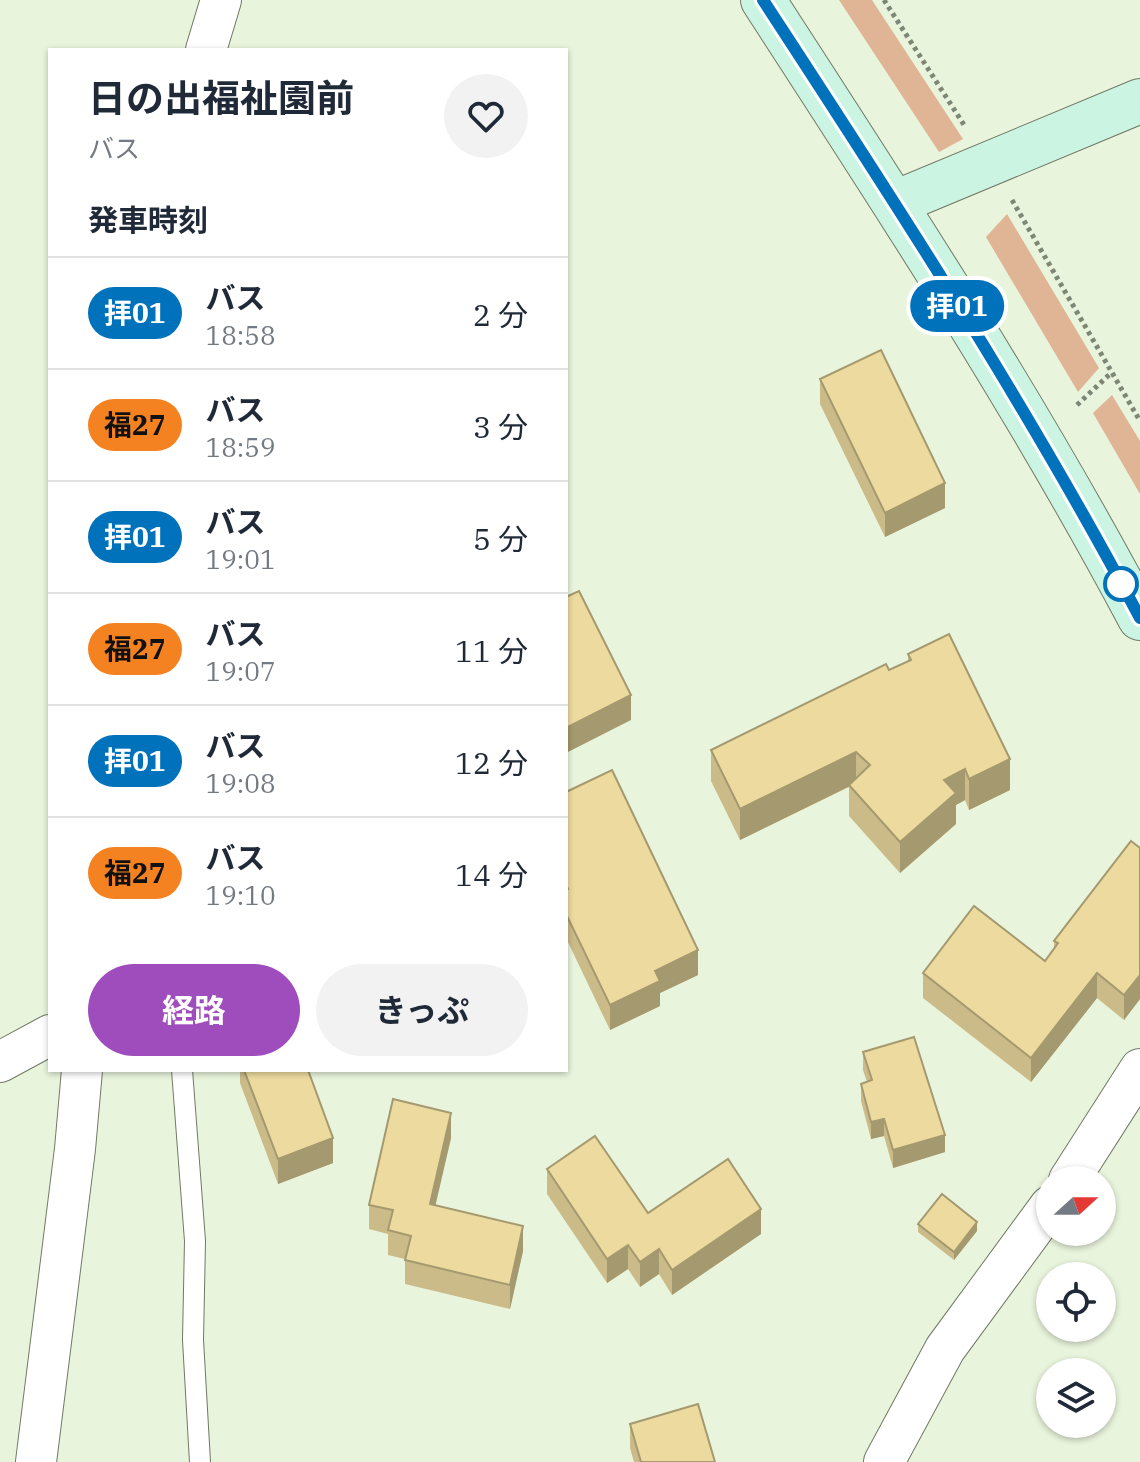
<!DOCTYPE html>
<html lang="ja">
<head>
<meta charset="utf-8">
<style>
  body { margin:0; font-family:"IBM Plex Serif","Noto Sans JP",serif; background:#f2f2f3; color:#1f2937; height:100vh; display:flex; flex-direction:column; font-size:30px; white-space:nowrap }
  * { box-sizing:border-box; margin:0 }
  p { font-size:26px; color:#747a83 }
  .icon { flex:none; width:44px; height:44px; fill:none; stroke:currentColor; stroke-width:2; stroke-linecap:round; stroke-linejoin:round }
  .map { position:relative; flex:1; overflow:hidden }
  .side { position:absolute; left:48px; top:48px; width:520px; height:1024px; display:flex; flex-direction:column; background:#fff; border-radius:0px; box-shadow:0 2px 6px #0004 }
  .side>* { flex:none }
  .badge { padding:0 16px; border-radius:26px; font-size:28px; line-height:52px }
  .needle { width:52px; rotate:69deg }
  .tools { position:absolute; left:1036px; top:1166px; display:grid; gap:16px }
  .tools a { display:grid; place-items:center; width:80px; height:80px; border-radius:50%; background:#fff; box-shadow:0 2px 6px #0004; font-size:40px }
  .map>.badge { position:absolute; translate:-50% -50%; box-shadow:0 0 0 4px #fff }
  h2 { padding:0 40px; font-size:30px; line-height:72px }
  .round { display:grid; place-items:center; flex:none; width:84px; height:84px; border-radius:42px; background:#f2f2f3 }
  .summary { display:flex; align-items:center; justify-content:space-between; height:136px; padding:0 40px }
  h1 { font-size:38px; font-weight:700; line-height:60px }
  .primary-button { display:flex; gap:16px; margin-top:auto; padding:16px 40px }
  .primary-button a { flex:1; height:92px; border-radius:48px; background:#9f4dbd; color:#fff; font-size:32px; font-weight:700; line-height:92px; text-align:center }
  .primary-button a+a { background:#f2f2f3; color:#1f2937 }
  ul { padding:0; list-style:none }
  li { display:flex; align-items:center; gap:24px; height:112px; padding:0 40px; border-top:2px solid #e0e1e3 }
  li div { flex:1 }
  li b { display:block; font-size:30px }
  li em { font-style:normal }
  li .badge { min-width:88px; font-weight:700; text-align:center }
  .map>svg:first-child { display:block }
  .green { fill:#dfb596 }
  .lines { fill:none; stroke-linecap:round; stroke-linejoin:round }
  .lane-casing { stroke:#707964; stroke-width:22 }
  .street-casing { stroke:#707964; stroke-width:42 }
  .secondary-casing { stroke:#707964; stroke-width:46 }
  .path { stroke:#7f8676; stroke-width:5; stroke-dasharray:4 4; stroke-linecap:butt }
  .lane { stroke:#fff; stroke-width:20 }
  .street { stroke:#fff; stroke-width:40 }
  .secondary { stroke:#ccf4e3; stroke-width:44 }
  .wall { fill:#cbbb89 }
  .shaded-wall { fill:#a5996f }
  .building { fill:#ecda9f; stroke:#a5996f; stroke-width:2 }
  .line-casing { stroke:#fff; stroke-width:18 }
  .line { stroke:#0072bc; stroke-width:12 }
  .stop-dot { fill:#fff; stroke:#0072bc; stroke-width:4 }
</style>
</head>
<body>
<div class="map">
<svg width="1140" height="1462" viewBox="0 0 1140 1462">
  <rect width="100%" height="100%" fill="#e9f4dc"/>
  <path class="green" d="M839,0H872L963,139L939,152Z
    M1007,214L1099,368L1078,392L986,237Z
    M1112,395L1140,441V494L1093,413Z"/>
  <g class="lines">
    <defs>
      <path id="lane" d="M182,1070L195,1241L193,1340L200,1462"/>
      <path id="street" d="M206,50L221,0
        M0,1062L50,1035
        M1069,1180L1140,1069
        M36,1462L75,1149L82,1070
        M884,1462L945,1349L1050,1206"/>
      <path id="secondary" d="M763,0C894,202 1027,405 1140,618
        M895,203L1140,101"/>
    </defs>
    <use href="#lane" class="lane-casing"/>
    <use href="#street" class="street-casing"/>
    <use href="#secondary" class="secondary-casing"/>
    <path class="path" d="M884,0L966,128
      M1012,200L1140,421
      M1077,405L1111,373"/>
    <use href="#lane" class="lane"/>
    <use href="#street" class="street"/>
    <use href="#secondary" class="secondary"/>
  </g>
  <path class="wall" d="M820,379L945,508L885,537L820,404Z
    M908,654L1010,790L969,810L965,800L956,805V824L900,873L849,816V787L740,840L711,781V750L908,662Z
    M566,792L698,975L660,993V1006L610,1030L566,938Z
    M1140,848V999L1124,1020L1097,998L1031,1082L923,998V973L1045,961L1054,948V941Z
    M863,1052L945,1152L893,1168L884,1136L871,1139L861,1101V1084L867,1082L863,1070Z
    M240,1070H308L333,1163L278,1184L240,1083Z
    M451,1138L435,1205L523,1251L510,1309L405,1284V1259L388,1255V1234L369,1229V1205Z
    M547,1169L648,1213L761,1234L672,1295L659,1274L640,1287L628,1269L607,1283L547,1194Z
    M918,1224L977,1231L954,1260L918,1232Z
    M630,1424L715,1462H634L630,1448Z"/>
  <path class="shaded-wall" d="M945,483V508L885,537V513Z
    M631,695V720L566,753V728Z
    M856,752V783L740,840V809Z
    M1010,759V790L969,810V779Z
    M965,769V800L956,805V824L900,873V842L944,780Z
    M698,950V975L660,993V1006L610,1030V1005L655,971Z
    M1097,973V998L1031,1082V1058Z
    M1140,975V999L1124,1020V995Z
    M451,1113V1138L430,1229V1204Z
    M884,1119V1136L871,1139V1122Z
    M945,1135V1152L893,1168V1150Z
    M333,1138V1163L278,1184V1159Z
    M761,1209V1234L672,1295V1270Z
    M977,1222V1231L954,1260V1252Z
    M523,1226V1251L510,1309V1285Z
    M628,1245V1269L607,1283V1259Z
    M659,1249V1274L640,1287V1262Z"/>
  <path class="building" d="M881,350L945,483L885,513L820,379Z
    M579,591L631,695L566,728V597Z
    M949,634L1010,759L969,779L965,769L944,780L956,793L900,842L849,785L870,765L856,752L740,809L711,750L886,664L889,670L911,660L908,654Z
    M612,770L698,950L655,971L660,981L610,1005L566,914V890L568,889L566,884V792Z
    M1131,841L1140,848V975L1124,995L1097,973L1031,1058L923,973L974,906L1045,961L1058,943L1054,941Z
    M914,1037L945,1135L893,1150L884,1119L871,1122L861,1084L872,1080L863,1052Z
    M244,1070H308L333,1138L278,1159Z
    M393,1099L451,1113L430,1204L523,1226L510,1285L405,1260L411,1236L388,1230L393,1210L369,1205Z
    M595,1136L648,1213L728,1159L761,1209L672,1270L659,1249L640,1262L628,1245L607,1259L547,1169Z
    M942,1194L977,1222L954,1252L918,1224Z
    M698,1404L715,1462H641L630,1424Z"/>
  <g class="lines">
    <defs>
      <path id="line" d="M763,0C895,202 1027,405 1140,618"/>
    </defs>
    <use href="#line" class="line-casing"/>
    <use href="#line" class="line"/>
  </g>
  <circle class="stop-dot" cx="1121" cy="584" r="16"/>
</svg>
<div class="tools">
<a><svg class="needle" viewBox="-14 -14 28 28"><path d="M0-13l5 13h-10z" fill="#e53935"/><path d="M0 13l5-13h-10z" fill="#747a83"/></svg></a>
<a><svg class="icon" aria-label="locate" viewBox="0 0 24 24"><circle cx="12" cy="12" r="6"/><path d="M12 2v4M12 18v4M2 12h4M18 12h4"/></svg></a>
<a><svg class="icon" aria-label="layers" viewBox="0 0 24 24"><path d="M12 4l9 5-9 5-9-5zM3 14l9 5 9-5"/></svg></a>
</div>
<b class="badge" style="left:957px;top:306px;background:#0072bc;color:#fff">拝01</b>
<section class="side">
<div class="summary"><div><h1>日の出福祉園前</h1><p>バス</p></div><a class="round"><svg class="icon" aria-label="heart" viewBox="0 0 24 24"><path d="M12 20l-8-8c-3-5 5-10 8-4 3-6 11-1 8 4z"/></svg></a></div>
<h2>発車時刻</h2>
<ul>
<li><span class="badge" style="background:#0072bc;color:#fff">拝01</span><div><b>バス</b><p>18:58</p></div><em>2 分</em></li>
<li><span class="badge" style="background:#f58220;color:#111">福27</span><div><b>バス</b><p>18:59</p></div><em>3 分</em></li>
<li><span class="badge" style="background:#0072bc;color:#fff">拝01</span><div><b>バス</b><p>19:01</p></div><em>5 分</em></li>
<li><span class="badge" style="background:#f58220;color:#111">福27</span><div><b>バス</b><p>19:07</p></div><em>11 分</em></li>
<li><span class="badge" style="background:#0072bc;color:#fff">拝01</span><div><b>バス</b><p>19:08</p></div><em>12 分</em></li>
<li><span class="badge" style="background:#f58220;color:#111">福27</span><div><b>バス</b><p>19:10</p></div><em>14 分</em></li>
</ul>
<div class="primary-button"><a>経路</a><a>きっぷ</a></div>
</section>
</div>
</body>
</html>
